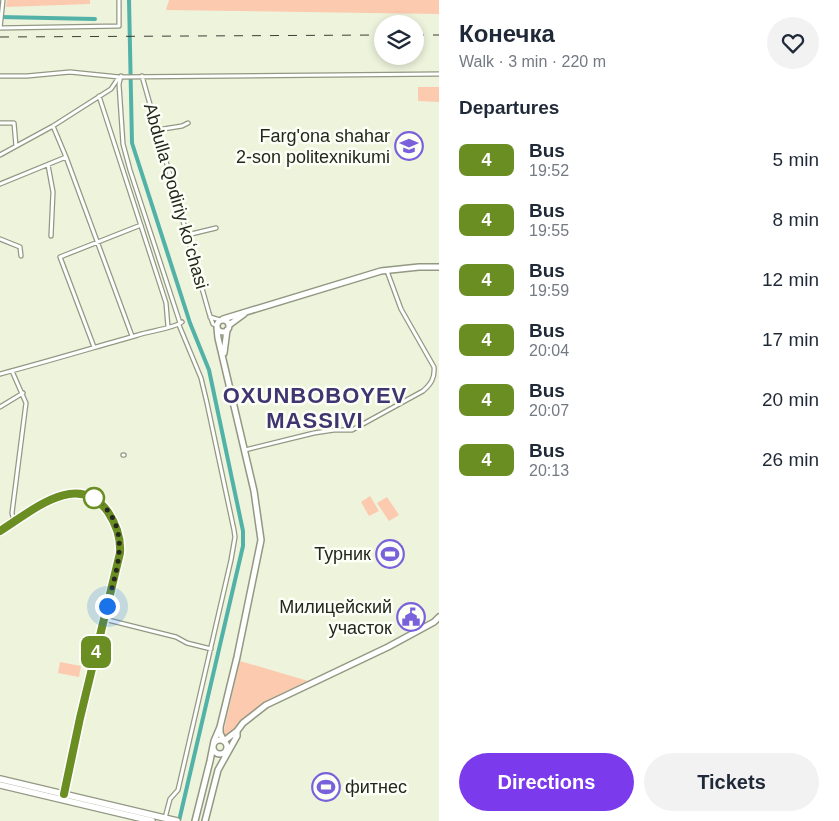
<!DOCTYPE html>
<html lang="en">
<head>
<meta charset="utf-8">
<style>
  body { margin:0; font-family:Arial,sans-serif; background:#f2f2f3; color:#1f2937; height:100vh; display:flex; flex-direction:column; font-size:19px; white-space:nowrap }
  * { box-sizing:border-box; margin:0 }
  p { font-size:16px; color:#747a83 }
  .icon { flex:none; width:28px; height:28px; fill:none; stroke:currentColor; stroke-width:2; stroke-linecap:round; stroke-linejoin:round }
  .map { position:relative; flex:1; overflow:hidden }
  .panel { display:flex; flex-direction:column; background:#fff; width:400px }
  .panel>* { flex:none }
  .badge { padding:0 10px; border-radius:8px; font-size:18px; line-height:32px }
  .buttons { position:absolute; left:374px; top:15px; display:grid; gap:10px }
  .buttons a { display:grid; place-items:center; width:50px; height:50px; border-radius:50%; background:#fff; box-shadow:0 2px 8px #0003; font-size:25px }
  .you { position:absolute; width:25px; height:25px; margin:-12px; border:4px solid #fff; border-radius:50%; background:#1a73e8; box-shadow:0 0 0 8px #1a73e833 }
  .map>.badge { position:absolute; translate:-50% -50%; box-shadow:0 0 0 2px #fff }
  h2 { padding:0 20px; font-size:19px; line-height:45px }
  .round { display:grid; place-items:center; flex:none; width:52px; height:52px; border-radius:26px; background:#f2f2f3 }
  .overview { display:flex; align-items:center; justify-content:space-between; height:85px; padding:0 20px }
  h1 { font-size:24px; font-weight:600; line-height:38px }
  .cta { display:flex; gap:10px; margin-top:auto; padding:10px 20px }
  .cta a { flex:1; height:58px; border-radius:30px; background:#7c3aed; color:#fff; font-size:20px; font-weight:600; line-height:58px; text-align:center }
  .cta a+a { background:#f2f2f3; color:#1f2937 }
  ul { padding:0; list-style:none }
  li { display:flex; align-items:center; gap:15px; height:60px; padding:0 20px }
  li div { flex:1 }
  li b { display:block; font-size:19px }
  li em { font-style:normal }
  li .badge { min-width:55px; font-weight:700; text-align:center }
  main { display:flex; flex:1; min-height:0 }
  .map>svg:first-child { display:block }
  .green { fill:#fccaaf }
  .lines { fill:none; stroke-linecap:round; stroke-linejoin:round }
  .canal { stroke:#52b2a8; stroke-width:4 }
  .street-casing { stroke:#939883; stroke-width:5.5 }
  .secondary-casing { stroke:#939883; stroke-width:8 }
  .primary-casing { stroke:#939883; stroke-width:8 }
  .street { stroke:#fff; stroke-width:3 }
  .secondary { stroke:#fff; stroke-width:5 }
  .primary { stroke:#fff; stroke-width:5.5 }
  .rail { stroke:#3b3d33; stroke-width:1; stroke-dasharray:9 9; stroke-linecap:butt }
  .line-casing { stroke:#fff; stroke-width:11 }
  .line { stroke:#6b8e23; stroke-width:8 }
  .walk { stroke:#25271e; stroke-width:5; stroke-dasharray:0 9 }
  .stop-dot { fill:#fff; stroke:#6b8e23; stroke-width:2.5 }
  .labels { text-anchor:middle; stroke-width:5; stroke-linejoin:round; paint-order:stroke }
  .poi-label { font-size:18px; fill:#25271e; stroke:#fcfff5; text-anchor:end }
  .street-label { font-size:18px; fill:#25271e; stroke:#fcfff5 }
  .district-label { font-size:22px; font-weight:bold; letter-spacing:1px; fill:#403571; stroke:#fcfff5 }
</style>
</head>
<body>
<main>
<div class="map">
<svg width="439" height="821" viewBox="0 0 439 821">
  <rect width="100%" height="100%" fill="#eef3dc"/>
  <path class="green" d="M7,0H90V4L6,7Z
    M169,0H439V14L166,10Z
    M418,87H439V102L418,101Z
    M370,496L379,511L369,516L361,502Z
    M387,497L399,515L389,521L377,503Z
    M240,661L308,681C275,696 251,707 227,736L224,737L223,734Z
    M60,662L81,666L79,677L58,673Z"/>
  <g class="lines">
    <path class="canal" d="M129,0L132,143L190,323L209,370L243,531V546L179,821
      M0,17L95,19"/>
    <defs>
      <path id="street" d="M0,28L119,26V0
        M0,28L3,0
        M0,76H27L70,72L119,77L439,74
        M121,76L119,84L123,144L130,170L180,323
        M142,76L209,313L213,324L217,326
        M99,96L166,303L168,327
        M0,123H14L16,146
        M157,130L182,126L188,123
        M0,155L53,126L111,89L119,77
        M66,157L132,336
        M48,165L53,192L51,236
        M0,184L66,157L53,126
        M187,235L216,228
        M0,239L20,247L21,256
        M210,317L220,320
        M94,347L60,257L141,225
        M12,371L26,403L12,513L14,522
        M0,374C46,362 92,348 138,335C150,331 175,328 182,322
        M0,407L23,393
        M245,450L314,433L334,430H352L423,391C431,384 435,378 434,367L401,309L387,271
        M123,455H124
        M0,531C31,513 78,468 108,512C116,524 121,539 120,553L80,718L64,794
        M104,619L176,637L187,643L211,649
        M165,818L170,799L178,790L231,560L235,537L234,530L207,403L201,378L179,325"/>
      <path id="secondary" d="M223,319L381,271L419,267H439
        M217 326a6 6 0 1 1 12 0a6 6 0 1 1-12 0Z
        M229,325L244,314
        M224,353L227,330
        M220,727V733L224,741L237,731
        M213 747a7 7 0 1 1 14 0a7 7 0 1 1-14 0Z
        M195,821L210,761L214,741L220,727L237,657L261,540L254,491L218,338L217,328
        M205,821L218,770L237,736V731L243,723L266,705L388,647L434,622L439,617"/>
      <path id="primary" d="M0,779L177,821
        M0,785L152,821"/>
    </defs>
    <use href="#street" class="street-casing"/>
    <use href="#secondary" class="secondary-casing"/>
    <use href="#primary" class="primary-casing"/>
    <use href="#street" class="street"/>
    <use href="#secondary" class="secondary"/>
    <use href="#primary" class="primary"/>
    <path class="rail" d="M415,35H439
      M0,37L382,35"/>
  </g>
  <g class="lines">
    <defs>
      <path id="line" d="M0,531C31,512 77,469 108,512C116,524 121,539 120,553L80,718L64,794"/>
    </defs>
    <use href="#line" class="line-casing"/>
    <use href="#line" class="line"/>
    <path class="walk" d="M94,498C134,526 117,568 107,606"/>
  </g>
  <defs>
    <symbol id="university-ring" viewBox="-11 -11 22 22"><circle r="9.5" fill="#fcfff5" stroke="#7a61dc" stroke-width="1.5"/><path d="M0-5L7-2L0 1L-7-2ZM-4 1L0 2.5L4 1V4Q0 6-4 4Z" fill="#7a61dc"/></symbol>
    <symbol id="stadium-ring" viewBox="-11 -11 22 22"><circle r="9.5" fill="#fcfff5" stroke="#7a61dc" stroke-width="1.5"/><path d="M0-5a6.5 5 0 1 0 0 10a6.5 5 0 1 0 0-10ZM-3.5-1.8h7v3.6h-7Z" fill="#7a61dc"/></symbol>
    <symbol id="civic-ring" viewBox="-11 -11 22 22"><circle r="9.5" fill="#fcfff5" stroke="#7a61dc" stroke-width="1.5"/><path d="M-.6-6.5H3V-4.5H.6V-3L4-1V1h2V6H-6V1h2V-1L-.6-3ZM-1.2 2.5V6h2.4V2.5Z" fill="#7a61dc"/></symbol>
  </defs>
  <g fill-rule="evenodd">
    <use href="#university-ring" x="393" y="130" width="32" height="32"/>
    <use href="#stadium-ring" x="374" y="538" width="32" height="32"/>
    <use href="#civic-ring" x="395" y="601" width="32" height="32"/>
    <use href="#stadium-ring" x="310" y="771" width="32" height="32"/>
  </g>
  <circle class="stop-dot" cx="94" cy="498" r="10"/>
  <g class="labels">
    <g class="poi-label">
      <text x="390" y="142">Farg'ona shahar<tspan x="390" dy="21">2-son politexnikumi</tspan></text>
      <text x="371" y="560">Турник</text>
      <text x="392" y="613">Милицейский<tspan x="392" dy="21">участок</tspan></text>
      <text x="345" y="793" text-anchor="start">фитнес</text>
    </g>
    <g class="street-label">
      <text transform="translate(176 196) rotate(74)" y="6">Abdulla Qodiriy koʻchasi</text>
    </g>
    <g class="district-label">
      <text x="315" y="403">OXUNBOBOYEV<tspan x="315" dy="25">MASSIVI</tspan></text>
    </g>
  </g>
</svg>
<div class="buttons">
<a><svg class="icon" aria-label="layers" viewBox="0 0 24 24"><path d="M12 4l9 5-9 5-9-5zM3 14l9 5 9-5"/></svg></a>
</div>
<div class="you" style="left:107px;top:606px"></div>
<b class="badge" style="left:96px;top:652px;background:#6b8e23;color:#fff">4</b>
</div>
<section class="panel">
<div class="overview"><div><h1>Конечка</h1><p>Walk · 3 min · 220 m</p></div><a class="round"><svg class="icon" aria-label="heart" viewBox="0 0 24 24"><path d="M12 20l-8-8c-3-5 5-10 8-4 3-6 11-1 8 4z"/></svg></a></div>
<h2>Departures</h2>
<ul>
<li><span class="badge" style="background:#6b8e23;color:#fff">4</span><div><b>Bus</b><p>19:52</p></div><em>5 min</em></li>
<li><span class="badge" style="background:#6b8e23;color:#fff">4</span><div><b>Bus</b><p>19:55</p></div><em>8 min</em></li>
<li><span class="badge" style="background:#6b8e23;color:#fff">4</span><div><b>Bus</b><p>19:59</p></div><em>12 min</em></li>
<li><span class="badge" style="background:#6b8e23;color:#fff">4</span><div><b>Bus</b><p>20:04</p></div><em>17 min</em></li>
<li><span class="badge" style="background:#6b8e23;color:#fff">4</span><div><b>Bus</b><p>20:07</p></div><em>20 min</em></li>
<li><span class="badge" style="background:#6b8e23;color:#fff">4</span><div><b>Bus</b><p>20:13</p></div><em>26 min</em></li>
</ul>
<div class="cta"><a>Directions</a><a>Tickets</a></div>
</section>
</main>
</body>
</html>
